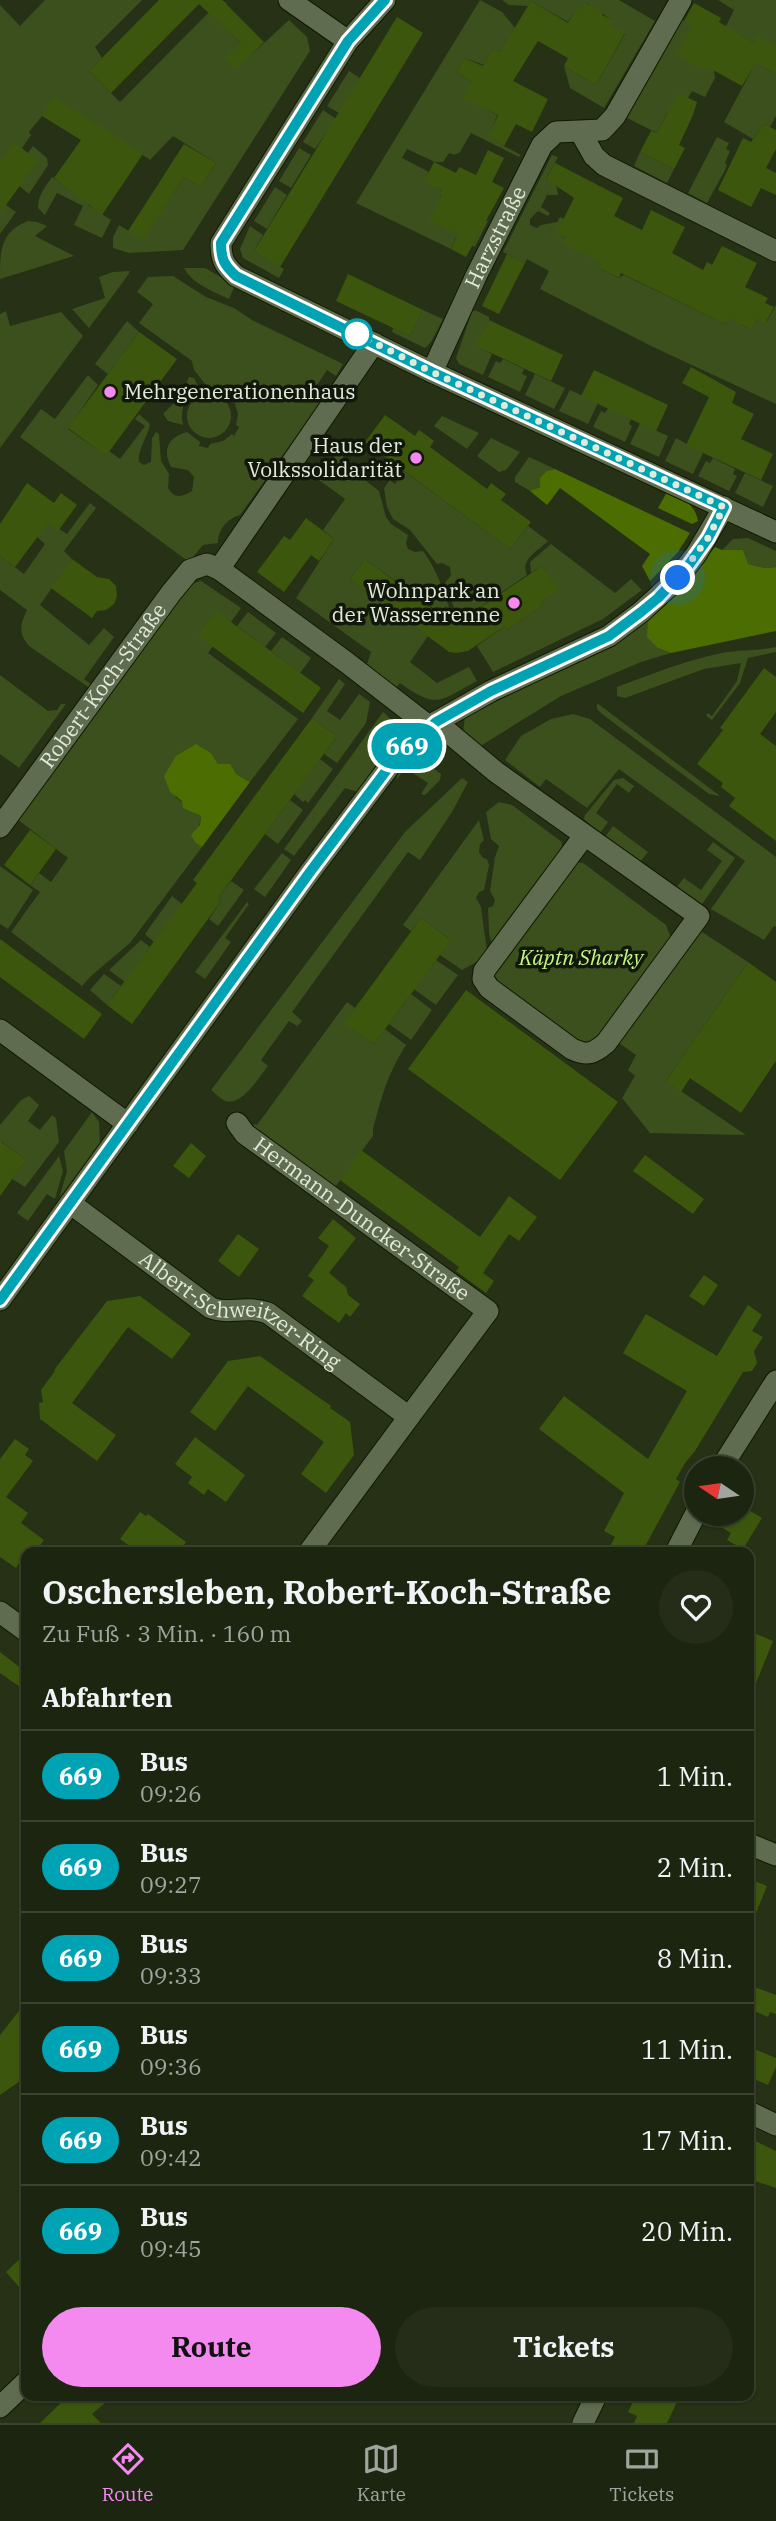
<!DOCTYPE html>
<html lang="de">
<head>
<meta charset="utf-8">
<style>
  body { margin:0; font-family:"IBM Plex Serif",serif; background:#252d19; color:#f1f3f6; height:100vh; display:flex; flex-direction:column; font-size:26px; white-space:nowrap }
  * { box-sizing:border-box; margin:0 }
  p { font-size:23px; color:#a0a59f }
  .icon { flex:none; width:38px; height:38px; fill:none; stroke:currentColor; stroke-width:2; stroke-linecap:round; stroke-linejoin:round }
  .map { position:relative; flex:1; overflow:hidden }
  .drawer { position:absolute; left:21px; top:1547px; width:733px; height:854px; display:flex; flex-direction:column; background:#1c2510; border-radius:14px; box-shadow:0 2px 5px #0004,0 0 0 2px #3a4230 }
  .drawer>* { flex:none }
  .badge { padding:0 14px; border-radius:23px; font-size:24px; line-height:46px }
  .needle { width:46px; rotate:283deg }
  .controls { position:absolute; left:684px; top:1456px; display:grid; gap:14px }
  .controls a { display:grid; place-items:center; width:70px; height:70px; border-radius:50%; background:#1c2510; box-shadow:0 2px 5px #0004,0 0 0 2px #3a4230; font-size:35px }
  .you { position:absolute; width:35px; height:35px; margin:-18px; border:5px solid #fff; border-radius:50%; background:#1a73e8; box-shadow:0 0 0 10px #1a73e833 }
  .map>.badge { position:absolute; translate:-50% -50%; box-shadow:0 0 0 4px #fff }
  h2 { padding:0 21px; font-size:26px; line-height:63px }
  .round { display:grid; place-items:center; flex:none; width:74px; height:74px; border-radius:37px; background:#252d19 }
  .overview { display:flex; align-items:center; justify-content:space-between; height:119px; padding:0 21px }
  h1 { font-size:33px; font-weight:700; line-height:52px }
  .primary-button { display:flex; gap:14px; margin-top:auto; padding:14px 21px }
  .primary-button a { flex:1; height:80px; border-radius:42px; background:#f489f0; color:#111; font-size:28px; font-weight:700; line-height:80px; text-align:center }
  .primary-button a+a { background:#252d19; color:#f1f3f6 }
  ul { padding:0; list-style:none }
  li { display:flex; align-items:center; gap:21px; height:91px; padding:0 21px; border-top:2px solid #3a4230 }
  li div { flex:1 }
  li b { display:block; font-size:26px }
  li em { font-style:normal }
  li .badge { min-width:77px; font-weight:700; text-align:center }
  .tab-bar { display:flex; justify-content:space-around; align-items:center; height:98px; border-top:2px solid #3a4230; background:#1c2510; font-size:19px; color:#a0a59f }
  .tab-bar a { display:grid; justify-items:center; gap:4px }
  .tab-bar .selected { color:#f489f0 }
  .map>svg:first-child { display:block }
  .green { fill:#3c501d }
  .forest { fill:#4b6d01 }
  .building { fill:#3c570d }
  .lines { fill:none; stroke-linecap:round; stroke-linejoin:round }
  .minor-casing { stroke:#0f1901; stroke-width:23 }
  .minor { stroke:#5f6c4f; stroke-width:21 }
  .line-casing { stroke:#fff; stroke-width:16 }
  .line { stroke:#00a3b4; stroke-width:10 }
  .walk { stroke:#e2eada; stroke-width:7; stroke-dasharray:0 12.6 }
  .stop-dot { fill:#fff; stroke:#00a3b4; stroke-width:3.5 }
  .poi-dot { fill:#f489f0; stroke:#12170b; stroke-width:2.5 }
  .labels { text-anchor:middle; stroke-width:7; stroke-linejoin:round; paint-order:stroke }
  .street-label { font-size:21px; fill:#e2eada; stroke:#12170b }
  .poi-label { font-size:21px; fill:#e2eada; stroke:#12170b; text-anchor:end }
  .park-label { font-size:21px; font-style:italic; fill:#c4f77f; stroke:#12170b }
</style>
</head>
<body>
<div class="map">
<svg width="776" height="2423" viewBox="0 0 776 2423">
  <rect width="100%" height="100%" fill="#263116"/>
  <path class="green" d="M45,0H142L95,47L102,58L89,71L120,102L221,0L227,3L213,16L252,54L289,20L307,37L310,51L183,250L129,253L113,248V237L119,225L143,240L184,177L200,187L216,163L173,136L150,160L128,145L88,205L111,220L102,238L74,225L83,206L57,193L45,215L38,208C38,195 45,187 52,177L79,196L120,140L42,116L29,132L31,135L22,148L28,153L33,146L47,158L48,165L29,194L19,186L6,205L16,212L0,234V5L20,26Z
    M480,0L502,12L515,28L500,52L493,49L484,65L464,58L457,73L472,81L483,107L497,115L489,138L521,155L519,157L471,133L460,152L454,155L449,153L443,162H435L407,149L402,158L429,172L425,182L442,190L439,195L488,221L475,247L456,238L451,249L356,203Z
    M502,0H619L655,21L604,108L570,88L564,66L596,85L625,34L610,25L612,20L586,3L582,9L578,7L568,22L531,1L528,6L509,5Z
    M718,0H776V55L760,65L776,74V116L770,127L764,124L753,139L724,122L755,64L757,36L753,42L739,34L714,70L715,78L705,97L692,91L688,98L667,113L657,133L627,118L681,19L711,36L725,28L734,10Z
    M349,71L360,78L339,113L327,106Z
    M323,110L336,119L315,149L303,142Z
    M717,137L729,143L726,149L730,151L725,163L727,165L725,170L707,203L688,193Z
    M299,148L311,155L291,188L279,181Z
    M640,152L674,169L667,183L634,166Z
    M552,155L558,157L546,179L556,184L558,195H547L541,207L550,213L548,216L538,211L530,219V225L537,228L541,225L557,222L560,217L564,219L557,234L604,257L599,268L618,278L624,275L725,324L735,306L746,316L742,325L752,330L757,319L766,323L776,305V404L651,346L540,289L549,271L527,259L525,263L503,252Z
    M275,187L287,195L267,229L254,221Z
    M28,221L37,222L47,226L35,236L74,256L0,279C0,251 0,232 28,221Z
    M250,226L263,235L254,251L284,269L279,278L243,258L240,249Z
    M184,268H205L235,285L229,299C214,292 191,283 184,268Z
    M130,271L128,275L89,328L72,309L105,298L99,277L113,272Z
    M173,276L206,297L234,308L252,320L343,364L336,376L327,370L313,391L323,399L240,515C228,518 218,529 218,543L203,545L189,562L20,437L41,409L55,419L88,375L98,385L68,429L105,455L109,451L120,459L145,426L135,419L139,414L150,424C148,437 137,450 139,462L144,465L151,462L152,438L156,432L159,434L161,461L169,474L168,488C174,499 182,497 192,491L194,477L188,470L171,467C162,450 168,437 187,432L200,442L199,446L208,448L210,444L223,441L232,434L234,436L239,427L236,425L238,414L234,401L236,398L229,391L227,393L206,385L194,370L192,361L139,323L153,304L137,292L148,277Z
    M423,310L443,319L431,342L425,348L392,332L393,328L410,336Z
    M475,310L489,317V320L477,346L492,354L483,375L459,364L456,358L472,312Z
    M6,311L10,326L61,312L83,336L0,448V314Z
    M127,321L139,332L108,374L95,364Z
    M503,359L524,369L522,374L527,376L520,392L488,377L496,361L500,363Z
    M535,374L565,388L554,409L525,395Z
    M189,377L194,378L199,388C186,398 179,408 183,425L168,421L163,414L180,397Z
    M570,390L598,403L588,424L559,411Z
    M187 416a22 22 0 1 1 44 0a22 22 0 1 1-44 0Z
    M608,408L631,419L629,424L632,426L625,442L593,427L601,411L605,413Z
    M442,416L479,433L467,449L434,426Z
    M640,423L668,436L659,457L630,444Z
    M491,438L520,452L506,470L499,472L477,456Z
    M676,438L703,453L693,474L665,461Z
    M338,451L342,455L346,465L379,491L386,517L391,524L408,535L406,543L408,549L415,552L423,551C437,570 444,591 451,613L444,616L365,559L350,579L396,616L398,614L428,636L410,662L437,683L469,667L477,681C439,701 438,710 400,683L396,688L366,667L371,652L296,598L334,539L323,530L345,499L319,480Z
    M529,457L555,469L547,471L540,487L530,491L515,482V477Z
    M713,458L735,469L733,474L737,476L729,491L698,476L706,461L710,463Z
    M404,471L510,549L528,526L548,541C537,552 520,559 527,575L464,618L456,613L445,583L451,575L450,567L442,563L437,564L410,530L393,519L387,507L384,488L390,480L395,484Z
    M745,473L773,486L763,507L735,493Z
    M90,503L96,508L64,551L72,559L40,605L89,645L104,628L114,637L84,679L96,688L94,691L29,646C18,633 20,625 27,610L0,590V556L24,574L45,544L37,537L30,510L67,534Z
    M748,538L776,551V567L765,568L748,564L745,559L722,550L733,539Z
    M551,544L615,593L631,579L642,590L603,619L493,672L477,646L505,626L508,629L543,605L541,602L558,590L542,566L531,573L530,562Z
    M201,581L241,608L231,622L216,612L213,646L208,653L298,719L250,782L218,764L212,754L175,797C186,803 189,812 201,816L196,843L202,847L130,943L91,976L82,986L11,932L40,892L30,885L39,873L51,882L68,858L17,819L186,590L194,583Z
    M248,612L276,633L265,647L237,626Z
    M648,619L658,648L671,653L641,662L561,696L482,745L476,746L463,732L465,717L619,641Z
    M282,637L311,658L300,673L271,651Z
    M776,647V652L748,658L740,683L712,720L706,716L708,713L712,716L737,681L741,663L704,669L625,698L617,696V687C652,674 686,660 722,653C741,649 757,651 776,647Z
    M0,675L48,711L57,710L61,704H66L19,768L0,754Z
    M339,679L345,684L327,711L340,720L359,694L370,702L366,723L337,763L324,754L337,736L312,718Z
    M597,703L720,796L709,794L602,714L597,709Z
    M383,712C393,719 393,727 392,738L397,740L393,748L358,792L345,788L294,856L284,849Z
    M573,714L590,719L776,857V927L774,926L764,940L711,909L745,861L619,769L587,808L546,779L540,787L505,760L521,736L551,719Z
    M414,754L441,774L440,780L425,795L421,794L428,783L405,768L397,779L396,773Z
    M320,759L333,769L308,803L305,800L303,802L294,794Z
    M462,778L468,782L452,812L420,860L408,852L292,1012L302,1021L297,1026L289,1021L261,1060L268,1066C259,1077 242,1107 225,1101C221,1099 215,1093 211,1090L405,832Z
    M623,778L634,786L629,793L617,784L596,813L608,822L600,833L584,819L585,815L614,780Z
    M290,800L303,810L278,844L265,834Z
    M499,802L512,805L562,842L561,854L492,946L489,932L488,908L493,906L495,900L490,891L495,857L499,846L491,839L486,812Z
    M479,820L484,840L480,844L479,852L483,858L487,859L489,865L484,890L479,892L476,898L481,907L487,951L482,959L462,970L440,955L450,939L421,918L411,931L403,925Z
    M613,826L648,852L640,862L605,837Z
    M713,842L735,858L702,904L694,902L675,889L684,878L701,890L722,861L707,850Z
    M282,853L291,860L265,897L254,889Z
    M573,862L583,863L666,925L672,941L598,1041L581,1044L499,985L494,978L493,972Z
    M0,866L33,890L8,929L0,924Z
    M231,881L244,890L218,926L209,919L221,901L218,898Z
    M172,896L182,904L154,942L145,934Z
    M247,902L249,904L225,938L231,942L205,979L195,972Z
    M699,930L748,962L666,1081L746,1135L650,1133L622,1098L635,1076L628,1070L636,1055L615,1040Z
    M141,940L150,947L125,982L109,970Z
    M436,960L458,975L436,1005L414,989Z
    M104,974L121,986L107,1005L90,990Z
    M411,994L432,1010L411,1040L389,1024Z
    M347,1002L355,1008L345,1023L374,1044L385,1029L406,1045C387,1075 382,1096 373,1129V1136L335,1187L253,1129L254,1124L257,1125Z
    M29,1096L39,1105L28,1121L40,1130L52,1115L56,1118L59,1142L25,1187L12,1179L26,1160L2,1142L0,1144V1125L21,1100Z
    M92,1112L99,1122L100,1143L59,1199L67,1171L64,1151Z
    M59,1156L63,1171L55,1199L47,1194L28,1221L17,1213Z"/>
  <path class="forest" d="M555,469L690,533L678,552L650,581L642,566L650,554L560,488L547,505L530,491L540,487V478L547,471Z
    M667,492C682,499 695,503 698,521L692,524L658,508Z
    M715,547L722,550H743L748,564L765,568L776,567V631L671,653L658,648L647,637L648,619L677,592Z
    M196,744L212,754L218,764H230L236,774L250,782L202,847L196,843L191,835L200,825L201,816L183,808L182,801L170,792L164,776L176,756Z"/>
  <path class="building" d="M159,0H222L264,42L236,70L225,58L241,43L199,4L111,93L89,71Z
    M531,1L568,23L578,6L582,9L585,3L603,12L602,15L613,20L610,25L625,33L596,85L564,66L568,58L538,41L513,81L548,99L532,132L516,124L504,146L488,138L498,115L463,98L472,81L457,73L464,58L483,66L493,49L500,52Z
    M694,3L721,18L719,22L753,42L756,35L776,47V74L756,63L742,86L706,66L705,71L676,55L693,26L684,21Z
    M397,17L423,33L280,267L254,251Z
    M678,93L697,102L693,115L679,145L685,148L674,169L640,152L651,131L657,133Z
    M54,97L143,154L102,215L54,178L81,140L42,116Z
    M764,124L776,130V149L766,168L776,173V195L761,188L751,207L718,190L743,138L751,142Z
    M14,143L38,161L0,213V163Z
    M184,144L216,163L200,187L184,177L143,241L128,231Z
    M488,150L504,158L492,182L504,188L466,257L451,249L458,235L429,220L442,196L439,195L442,190L424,182L434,162L456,173L459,167L476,175Z
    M555,163L623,198L614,216L642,230L651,210L685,227L672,253L703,270L707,262L712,265L722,246L757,263L745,287L768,298L765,303L774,307L765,324L757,319L752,330L729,318L725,324L621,273L619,278L599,268L601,262L563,243L566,238L556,234L574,198L546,179Z
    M507,254L525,263L499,314L482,306Z
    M348,274L423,310L410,336L336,301Z
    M489,320L563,355L551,381L476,346Z
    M139,332L177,359L106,456L68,428Z
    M691,367L736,392L732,403L754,414L741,439L773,454L761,480L686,445L709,397L682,383Z
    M594,370L668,405L656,431L581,396Z
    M385,415L415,436L419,430L426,435L434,441L430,447L487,489L491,483L506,494L501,500L531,522L510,549L365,442Z
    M27,483L54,503L61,493L77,505L58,531L48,523L15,567L0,556V524Z
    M306,518L334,539L319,561L311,555L284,592L257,572L284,536L290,540Z
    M72,559L97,577L109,579L116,586L117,596L114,604L106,610L97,611L92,618L51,588Z
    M365,559L454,625L542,566L559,590L541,602L543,605L508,629L505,626L468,651L456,653L449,652L398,614L396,616L350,579Z
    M216,611L321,688L303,713L198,636Z
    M764,668L776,677V712L760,734L776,746V841L729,806L735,798L721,787L723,783L697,764L723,730L720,728Z
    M312,718L337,736L218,898L221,901L132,1024L107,1005L197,883L193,880Z
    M30,830L56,849L30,885L4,865Z
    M421,918L451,940L374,1044L344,1023Z
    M0,939L102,1014L84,1039L0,977Z
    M748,962L776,982V1061L741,1113L690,1078L681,1092L666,1081Z
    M466,990L618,1102L560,1180L408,1069Z
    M0,1141L26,1160L0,1196Z
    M191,1143L206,1156L189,1178L173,1166Z
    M361,1150L480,1237L509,1196L537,1217L519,1241L509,1234L483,1273L494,1281L486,1293L456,1271L459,1267L340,1180Z
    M645,1155L704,1199L693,1214L633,1171Z
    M333,1219L356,1238L329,1273L346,1287L348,1295L360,1304L350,1317L346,1313L339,1323L302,1296L314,1280L308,1276L329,1246L318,1238Z
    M238,1234L259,1249L239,1277L218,1261Z
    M704,1275L718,1285L704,1306L689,1296Z
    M140,1296L191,1334L172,1359L128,1327L72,1403L116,1435L97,1461L40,1419L39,1403L43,1402L41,1390L55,1371L54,1370L107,1301Z
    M748,1305L762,1315L752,1331L763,1337L754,1351L757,1363L752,1371L743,1372L695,1451L685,1463L676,1479L680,1482L642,1552H607L615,1537L604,1531L624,1493L539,1429L564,1396L648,1459L687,1391L623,1353L646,1314L717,1356Z
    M260,1356L331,1406L330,1408L350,1422L354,1455L326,1493L301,1474L324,1442L248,1386L215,1431L190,1412L228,1361Z
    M195,1437L245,1475L226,1502L208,1489L204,1495L188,1483L192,1477L175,1464Z
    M15,1439L29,1449L25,1455L33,1461L6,1497L28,1513L21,1523L44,1540L35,1552H26L16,1568L0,1557V1459Z
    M742,1506L762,1518L743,1549L727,1540L731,1533L721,1527L729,1514H742Z
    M140,1512L146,1516L148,1514L186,1542L179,1552H138L120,1539Z
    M754,1633L773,1641L750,1698L749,1646Z
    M0,1652L26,1672V1691L0,1673Z
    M749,1879L767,1886L749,1930Z
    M749,1985L776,1995V2014L770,2012L768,2017L749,2009Z
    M26,2002V2077L0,2095V2035Z
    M749,2047L776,2058V2067L768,2085L749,2077Z
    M749,2138L776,2151V2188L749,2179Z
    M26,2253V2295L6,2272Z
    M68,2396H113L92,2414L101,2423H40Z
    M636,2396H665L677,2402L667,2423H634L637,2416L628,2412Z"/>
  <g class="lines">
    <defs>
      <g id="minor">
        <path d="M289,0L348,41"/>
        <path d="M385,0L348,41L221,243C221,259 224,265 236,276L432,372L776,532"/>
        <path d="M581,133L594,156L604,165L776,251"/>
        <path id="s1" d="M432,372L477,274L542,145L556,132L602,130L615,116L681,0"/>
        <path d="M219,569L374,343"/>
        <path d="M436,722L496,772L699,916L606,1043C593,1054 587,1056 572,1049L489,988L483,979L484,971L584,836"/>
        <path id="s2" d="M0,827L171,593L190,570L207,564L219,569L346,662L430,727"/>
        <path d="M0,1030L128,1124"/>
        <path id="s3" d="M237,1123L245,1134L488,1311L409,1417"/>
        <path id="s4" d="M70,1203L211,1308C230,1315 245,1305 268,1313L409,1417L309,1552"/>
        <path d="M0,1300L310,872L395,759L436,722L491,691L609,636L641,612L678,578L697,553L724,507"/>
        <path d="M721,1468L776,1381"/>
        <path d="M676,1552L696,1513"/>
        <path d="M0,1612L26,1631"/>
        <path d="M749,1844L776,1855"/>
        <path d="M749,2112L776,2125"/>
        <path d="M0,2407L26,2382"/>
        <path d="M583,2423L596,2396"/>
      </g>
    </defs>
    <use href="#minor" class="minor-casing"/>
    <use href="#minor" class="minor"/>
  </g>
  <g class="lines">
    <defs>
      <path id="line" d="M0,1300L310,872L395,759L436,722L491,691L609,636L641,612L658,598L688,566L708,538L724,507L432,372L236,276C224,265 221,259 221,243L348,41L385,0"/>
    </defs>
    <use href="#line" class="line-casing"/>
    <use href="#line" class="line"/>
    <path class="walk" d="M357,334L432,372L724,507L708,538L678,578"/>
  </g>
  <circle class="stop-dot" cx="357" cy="334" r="14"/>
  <g class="poi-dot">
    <circle cx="110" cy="392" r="7"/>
    <circle cx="416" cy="458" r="7"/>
    <circle cx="514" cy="603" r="7"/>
  </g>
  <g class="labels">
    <g class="street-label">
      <text dy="7" stroke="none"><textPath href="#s1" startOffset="149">Harzstraße</textPath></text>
      <text dy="7" stroke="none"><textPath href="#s2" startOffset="175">Robert-Koch-Straße</textPath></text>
      <text dy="7" stroke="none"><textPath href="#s3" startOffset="158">Hermann-Duncker-Straße</textPath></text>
      <text dy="7" stroke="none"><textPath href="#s4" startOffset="205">Albert-Schweitzer-Ring</textPath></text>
    </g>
    <g class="poi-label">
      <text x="124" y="399" text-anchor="start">Mehrgenerationenhaus</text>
      <text x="402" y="453">Haus der<tspan x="402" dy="24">Volkssolidarität</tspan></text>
      <text x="500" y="598">Wohnpark an<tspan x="500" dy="24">der Wasserrenne</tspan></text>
    </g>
    <g class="park-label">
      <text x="581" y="965">Käptn Sharky</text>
    </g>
  </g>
</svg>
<div class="controls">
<a><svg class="needle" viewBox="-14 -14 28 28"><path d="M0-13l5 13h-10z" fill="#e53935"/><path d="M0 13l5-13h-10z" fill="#a0a59f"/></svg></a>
</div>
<div class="you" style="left:678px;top:578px"></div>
<b class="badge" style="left:407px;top:746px;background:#00a3b4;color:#fff">669</b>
<section class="drawer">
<div class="overview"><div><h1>Oschersleben, Robert-Koch-Straße</h1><p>Zu Fuß · 3 Min. · 160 m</p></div><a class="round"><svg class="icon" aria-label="heart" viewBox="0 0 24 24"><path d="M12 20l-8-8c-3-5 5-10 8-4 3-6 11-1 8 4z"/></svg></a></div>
<h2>Abfahrten</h2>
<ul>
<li><span class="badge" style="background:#00a3b4;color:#fff">669</span><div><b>Bus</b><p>09:26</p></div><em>1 Min.</em></li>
<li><span class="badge" style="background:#00a3b4;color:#fff">669</span><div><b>Bus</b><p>09:27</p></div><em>2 Min.</em></li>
<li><span class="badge" style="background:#00a3b4;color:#fff">669</span><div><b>Bus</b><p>09:33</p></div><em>8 Min.</em></li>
<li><span class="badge" style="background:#00a3b4;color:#fff">669</span><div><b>Bus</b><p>09:36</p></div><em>11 Min.</em></li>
<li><span class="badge" style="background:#00a3b4;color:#fff">669</span><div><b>Bus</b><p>09:42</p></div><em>17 Min.</em></li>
<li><span class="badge" style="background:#00a3b4;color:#fff">669</span><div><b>Bus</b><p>09:45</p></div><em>20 Min.</em></li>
</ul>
<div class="primary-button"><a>Route</a><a>Tickets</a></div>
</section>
</div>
<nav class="tab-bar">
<a class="selected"><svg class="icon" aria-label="directions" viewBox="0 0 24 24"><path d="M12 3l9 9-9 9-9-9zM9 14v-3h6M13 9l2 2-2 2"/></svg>Route</a>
<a><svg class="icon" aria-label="map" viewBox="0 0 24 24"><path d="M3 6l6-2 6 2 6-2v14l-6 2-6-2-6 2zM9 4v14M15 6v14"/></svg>Karte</a>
<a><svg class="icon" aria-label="tickets" viewBox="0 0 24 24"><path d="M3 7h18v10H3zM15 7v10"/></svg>Tickets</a>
</nav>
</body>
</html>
